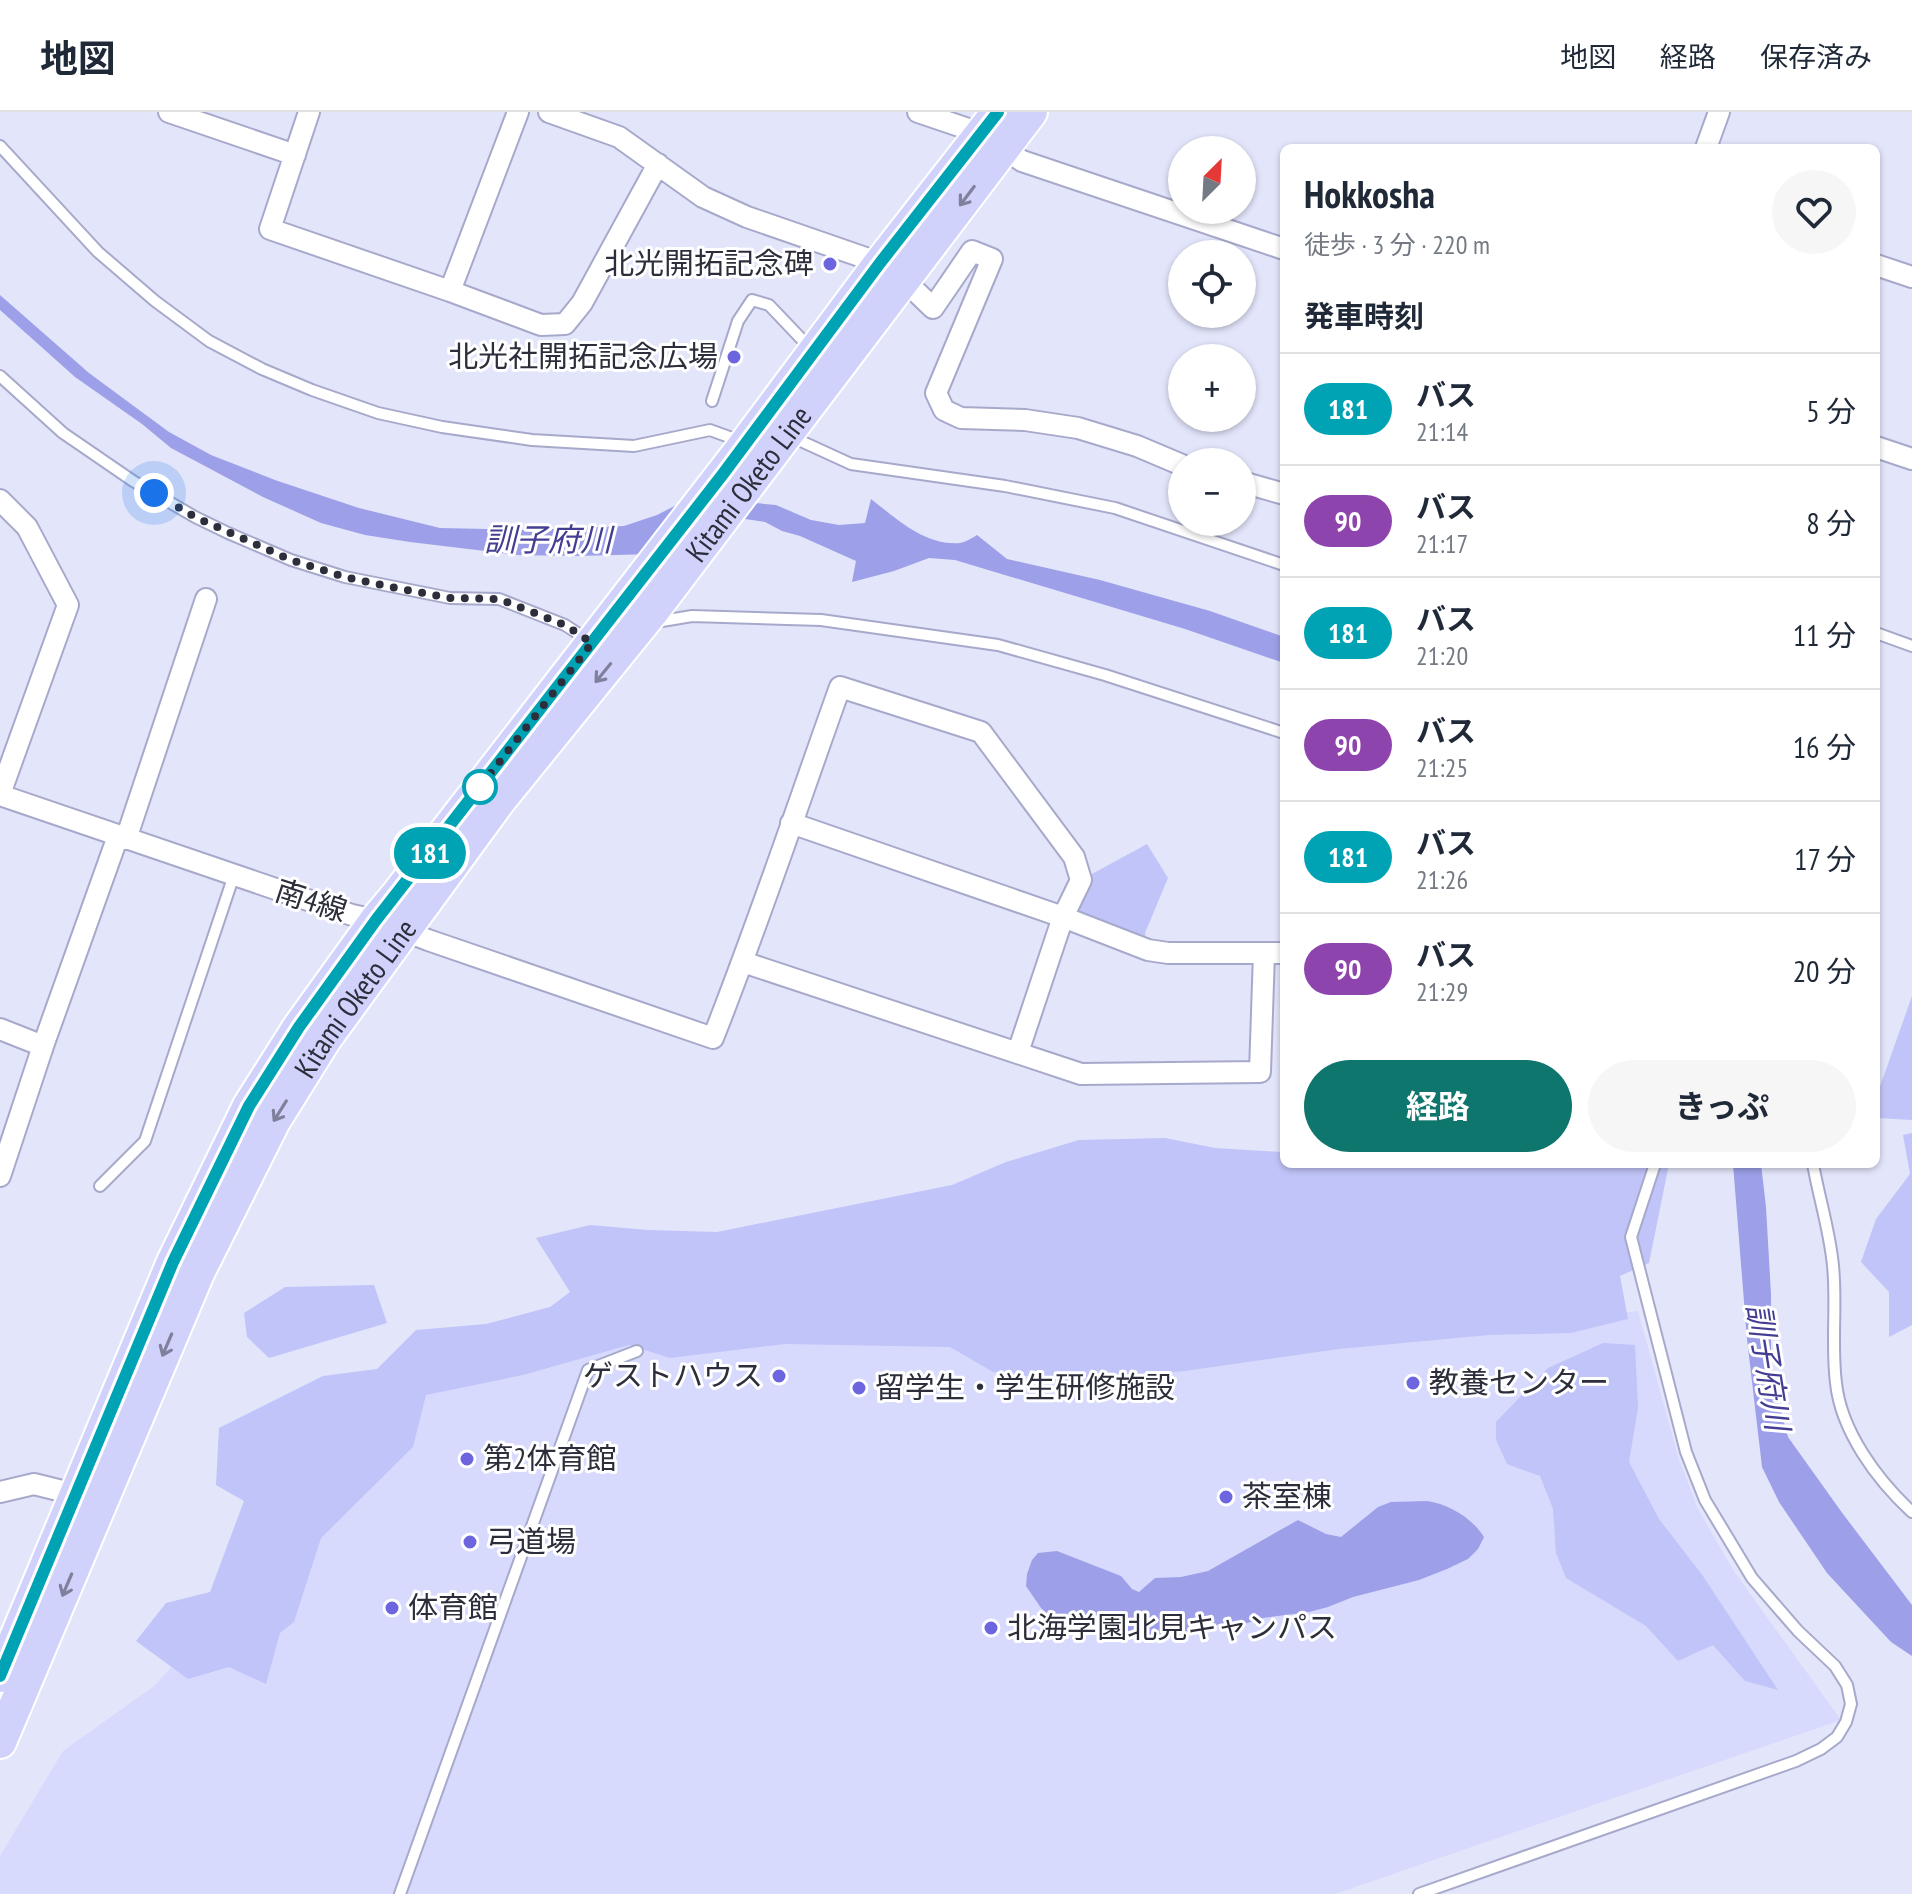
<!DOCTYPE html>
<html lang="ja">
<head>
<meta charset="utf-8">
<style>
  body { margin:0; font-family:"PT Sans Narrow","Noto Sans JP",sans-serif; background:#f6f6f7; color:#1f2937; height:100vh; display:flex; flex-direction:column; font-size:30px; white-space:nowrap }
  * { box-sizing:border-box; margin:0 }
  p { font-size:26px; color:#747a83 }
  .icon { flex:none; width:44px; height:44px; fill:none; stroke:currentColor; stroke-width:2; stroke-linecap:round; stroke-linejoin:round }
  .map { position:relative; flex:1; overflow:hidden }
  .sheet { position:absolute; left:1280px; top:32px; width:600px; height:1024px; display:flex; flex-direction:column; background:#fff; border-radius:12px; box-shadow:0 2px 6px #0004 }
  .sheet>* { flex:none }
  .badge { padding:0 16px; border-radius:26px; font-size:28px; line-height:52px }
  .needle { width:52px; rotate:24deg }
  .fabs { position:absolute; left:1168px; top:24px; display:grid; gap:16px }
  .fabs a { display:grid; place-items:center; width:88px; height:88px; border-radius:50%; background:#fff; box-shadow:0 2px 6px #0004; font-size:40px }
  .you { position:absolute; width:40px; height:40px; margin:-20px; border:6px solid #fff; border-radius:50%; background:#1a73e8; box-shadow:0 0 0 12px #1a73e833 }
  .map>.badge { position:absolute; translate:-50% -50%; box-shadow:0 0 0 4px #fff }
  h2 { padding:0 24px; font-size:30px; line-height:72px }
  .round { display:grid; place-items:center; flex:none; width:84px; height:84px; border-radius:42px; background:#f6f6f7 }
  .headline { display:flex; align-items:center; justify-content:space-between; height:136px; padding:0 24px }
  h1 { font-size:38px; font-weight:700; line-height:60px }
  .primary-button { display:flex; gap:16px; margin-top:auto; padding:16px 24px }
  .primary-button a { flex:1; height:92px; border-radius:48px; background:#0f766e; color:#fff; font-size:32px; font-weight:700; line-height:92px; text-align:center }
  .primary-button a+a { background:#f6f6f7; color:#1f2937 }
  ul { padding:0; list-style:none }
  li { display:flex; align-items:center; gap:24px; height:112px; padding:0 24px; border-top:2px solid #e0e1e3 }
  li div { flex:1 }
  li b { display:block; font-size:30px }
  li em { font-style:normal }
  li .badge { min-width:88px; font-weight:700; text-align:center }
  header { display:flex; align-items:center; gap:48px; box-sizing:border-box; height:112px; padding:0 40px; background:#fff; border-bottom:2px solid #e0e1e3 }
  header strong { font-size:38px }
  nav { display:flex; gap:44px; margin-inline-start:auto; font-size:28px }
  .map>svg:first-child { display:block }
  .built { fill:#d7dafc }
  .green { fill:#c1c4f8 }
  .water { fill:#9da0e8 }
  .lines { fill:none; stroke-linecap:round; stroke-linejoin:round }
  .lane-casing { stroke:#a7a9cb; stroke-width:14 }
  .street-casing { stroke:#a7a9cb; stroke-width:24 }
  .primary-casing { stroke:#fff; stroke-width:36 }
  .lane { stroke:#fff; stroke-width:10 }
  .street { stroke:#fff; stroke-width:20 }
  .primary { stroke:#d0d2fc; stroke-width:32 }
  .oneway { stroke:#7e809c }
  .line-casing { stroke:#fff; stroke-width:18 }
  .line { stroke:#00a3b4; stroke-width:12 }
  .walk { stroke:#2d2e3b; stroke-width:8; stroke-dasharray:0 14.4 }
  .poi-dot { fill:#6c65df; stroke:#fff; stroke-width:3 }
  .stop-dot { fill:#fff; stroke:#00a3b4; stroke-width:4 }
  .labels { text-anchor:middle; stroke-width:6; stroke-linejoin:round; paint-order:stroke }
  .poi-label { font-size:30px; fill:#2d2e3b; stroke:#fff; text-anchor:start }
  .street-label { font-size:30px; fill:#2d2e3b; stroke:#fff }
  .water-label { font-size:32px; font-style:italic; fill:#443e92; stroke:#fff }
</style>
</head>
<body>
<header>
<strong>地図</strong>
<nav><a>地図</a><a>経路</a><a>保存済み</a></nav>
</header>
<div class="map">
<svg width="1912" height="1782" viewBox="0 0 1912 1782">
  <rect width="100%" height="100%" fill="#e3e5fb"/>
  <path class="built" d="M1638,1199L1678,1344L1697,1395L1733,1458L1841,1608L1335,1782H0V1744L63,1639L154,1574L357,1356L418,1269L631,1225L1492,1214Z"/>
  <path class="green" d="M1147,732L1168,766L1145,821L1148,838L1063,805L1081,768Z
    M1912,884V1008L1876,1006V986Z
    M1912,1021V1213L1889,1225V1180L1861,1150L1876,1107L1910,1062L1903,1023Z
    M1165,1026L1215,1036L1281,1040L1284,1037V1052H1669L1649,1151L1620,1164L1628,1207L1571,1221L1489,1223L1339,1237L1185,1259L1067,1269L993,1260L950,1235L785,1232L670,1246L629,1233L523,1263L426,1283L413,1335L321,1426L294,1510L280,1521L266,1572L229,1555L188,1567L136,1529L166,1491L210,1480L244,1389L216,1373L219,1316L323,1264L377,1257L416,1218L486,1212L550,1195L570,1180L536,1126L590,1113L648,1118L717,1120L952,1073L1006,1050L1079,1028Z
    M374,1173L387,1211L269,1246L247,1225L244,1201L285,1175Z
    M1603,1231L1635,1233L1638,1296L1629,1350L1659,1407L1703,1464L1778,1578L1745,1569L1713,1533L1678,1549L1646,1514L1566,1466L1556,1441L1553,1397L1540,1364L1507,1352L1496,1328V1310L1548,1256Z"/>
  <path class="water" d="M0,183L89,261L169,320L211,343L275,368L359,396L440,416L532,418L624,414L657,403L692,385L776,393L811,408L839,413L865,411L871,387C897,407 925,434 960,431C966,430 972,426 977,423L1007,447L1100,468L1210,499L1284,525V551L1185,517L955,448L929,446L894,459L852,470L856,449L800,424L782,419L765,410L745,407L722,411L655,442L575,444L518,443L410,430L365,423L321,411L263,385L171,336L142,312L75,265L0,198Z
    M1733,1052H1761L1766,1095L1771,1182V1246L1774,1273L1788,1325L1843,1402L1912,1493V1544L1891,1530L1827,1461L1779,1390L1762,1355L1747,1227Z
    M1427,1389C1449,1392 1472,1406 1484,1425L1478,1437L1468,1447L1447,1457L1419,1468L1353,1485L1328,1495L1309,1500L1263,1506L1241,1513L1220,1512L1181,1521L1138,1524L1114,1513L1086,1518L1070,1514L1053,1507L1041,1496L1026,1474L1027,1462L1032,1448L1038,1441L1057,1439L1121,1464L1132,1477L1139,1480L1155,1466L1181,1465L1208,1459L1298,1408L1326,1422L1341,1425L1378,1395L1391,1390Z"/>
  <g class="lines">
    <defs>
      <path id="lane" d="M0,34L98,140L155,189L209,229L262,257L312,278L378,301L442,315L532,328L634,334L710,318L743,330
        M0,264L63,321L133,369L195,405L228,421L291,448L345,465L450,486L499,487L565,513L588,528
        M712,289L738,209L752,188L769,193L810,236
        M792,325L851,352L1005,374L1115,396L1284,453
        M656,510L692,504L821,508L998,533L1105,563L1284,621
        M1876,521L1912,534
        M1813,1052C1819,1086 1830,1120 1833,1154C1837,1193 1831,1232 1836,1271C1841,1319 1877,1368 1912,1400
        M100,1074L145,1029L234,763
        M400,1782L588,1258L637,1239
        M1419,1782L1796,1649L1821,1637L1837,1625L1846,1610L1851,1592L1847,1573L1835,1554L1798,1519L1752,1466L1705,1388L1686,1340L1631,1125L1655,1052"/>
      <path id="street" d="M169,0L295,43
        M309,0L270,117L450,179L541,213L565,212L582,191L658,52
        M549,0L619,25L703,85L747,105L880,151L904,168L933,196L972,139L992,147L936,281L944,298L961,306L1025,308L1078,316L1137,334L1182,353
        M918,0L980,21L1022,49L1284,137
        M1706,36L1719,0
        M1876,153L1912,165
        M450,179L518,0
        M1876,335L1912,347
        M1242,370L1284,382
        M0,388L27,415L68,493L0,682
        M0,683L352,803L376,808L428,828L713,926C759,810 798,692 840,575L981,620L1074,745L1081,768L1063,805L1018,940
        M791,711L1063,805L1148,838L1168,841H1284
        M126,727L206,487
        M743,850L1081,962L1260,960L1264,841
        M0,917L43,934
        M0,1064L43,934L118,724
        M0,1380L34,1372L74,1382L85,1387"/>
      <g id="primary">
        <path d="M0,1564L173,1150L249,994L299,915L376,808L397,783L740,339L880,151L998,0"/>
        <path id="s1" d="M0,1630L198,1161L274,1009L325,927L499,689L652,500L1031,0"/>
      </g>
    </defs>
    <use href="#lane" class="lane-casing"/>
    <use href="#street" class="street-casing"/>
    <use href="#primary" class="primary-casing"/>
    <use href="#lane" class="lane"/>
    <use href="#street" class="street"/>
    <use href="#primary" class="primary"/>
  </g>
  <defs><path id="oneway-shaft" d="M-6 0H5M1.5-3L5.5 0L1.5 3" fill="none" stroke-width="1.6" stroke-linecap="round" stroke-linejoin="round" transform="scale(2)"/></defs>
  <g class="oneway">
    <use href="#oneway-shaft" transform="translate(967 84) rotate(127)"/>
    <use href="#oneway-shaft" transform="translate(603 561) rotate(129)"/>
    <use href="#oneway-shaft" transform="translate(280 999) rotate(122)"/>
    <use href="#oneway-shaft" transform="translate(167 1233) rotate(113)"/>
    <use href="#oneway-shaft" transform="translate(67 1473) rotate(113)"/>
  </g>
  <g class="lines">
    <defs>
      <path id="line" d="M0,1564L173,1150L249,994L299,915L376,808L723,362L880,151L998,0"/>
    </defs>
    <use href="#line" class="line-casing"/>
    <use href="#line" class="line"/>
    <path class="walk" d="M154,381L195,405L291,448L345,465L396,476L450,486L499,487L565,513L592,531L480,675"/>
  </g>
  <g class="poi-dot">
    <circle cx="830" cy="152" r="8"/>
    <circle cx="734" cy="245" r="8"/>
    <circle cx="779" cy="1264" r="8"/>
    <circle cx="1413" cy="1271" r="8"/>
    <circle cx="859" cy="1276" r="8"/>
    <circle cx="467" cy="1347" r="8"/>
    <circle cx="1226" cy="1385" r="8"/>
    <circle cx="470" cy="1430" r="8"/>
    <circle cx="392" cy="1496" r="8"/>
    <circle cx="991" cy="1516" r="8"/>
  </g>
  <circle class="stop-dot" cx="480" cy="675" r="16"/>
  <g class="labels">
    <g class="poi-label">
      <text x="814" y="162" text-anchor="end">北光開拓記念碑</text>
      <text x="718" y="255" text-anchor="end">北光社開拓記念広場</text>
      <text x="763" y="1274" text-anchor="end">ゲストハウス</text>
      <text x="1429" y="1281">教養センター</text>
      <text x="875" y="1286">留学生・学生研修施設</text>
      <text x="483" y="1357">第2体育館</text>
      <text x="1242" y="1395">茶室棟</text>
      <text x="486" y="1440">弓道場</text>
      <text x="408" y="1506">体育館</text>
      <text x="1007" y="1526">北海学園北見キャンパス</text>
    </g>
    <g class="street-label">
      <text dy="10" stroke="none"><textPath href="#s1" startOffset="1474">Kitami Oketo Line</textPath></text>
      <text transform="translate(311 789) rotate(18)" y="10">南4線</text>
      <text dy="10" stroke="none"><textPath href="#s1" startOffset="826">Kitami Oketo Line</textPath></text>
    </g>
    <g class="water-label">
      <text x="548" y="439">訓子府川</text>
      <text transform="translate(1768 1255) rotate(81)" y="11">訓子府川</text>
    </g>
  </g>
</svg>
<div class="fabs">
<a><svg class="needle" viewBox="-14 -14 28 28"><path d="M0-13l5 13h-10z" fill="#e53935"/><path d="M0 13l5-13h-10z" fill="#747a83"/></svg></a>
<a><svg class="icon" aria-label="locate" viewBox="0 0 24 24"><circle cx="12" cy="12" r="6"/><path d="M12 2v4M12 18v4M2 12h4M18 12h4"/></svg></a>
<a>+</a>
<a>−</a>
</div>
<div class="you" style="left:154px;top:381px"></div>
<b class="badge" style="left:430px;top:741px;background:#00a3b4;color:#fff">181</b>
<section class="sheet">
<div class="headline"><div><h1>Hokkosha</h1><p>徒歩 · 3 分 · 220 m</p></div><a class="round"><svg class="icon" aria-label="heart" viewBox="0 0 24 24"><path d="M12 20l-8-8c-3-5 5-10 8-4 3-6 11-1 8 4z"/></svg></a></div>
<h2>発車時刻</h2>
<ul>
<li><span class="badge" style="background:#00a3b4;color:#fff">181</span><div><b>バス</b><p>21:14</p></div><em>5 分</em></li>
<li><span class="badge" style="background:#8e44ad;color:#fff">90</span><div><b>バス</b><p>21:17</p></div><em>8 分</em></li>
<li><span class="badge" style="background:#00a3b4;color:#fff">181</span><div><b>バス</b><p>21:20</p></div><em>11 分</em></li>
<li><span class="badge" style="background:#8e44ad;color:#fff">90</span><div><b>バス</b><p>21:25</p></div><em>16 分</em></li>
<li><span class="badge" style="background:#00a3b4;color:#fff">181</span><div><b>バス</b><p>21:26</p></div><em>17 分</em></li>
<li><span class="badge" style="background:#8e44ad;color:#fff">90</span><div><b>バス</b><p>21:29</p></div><em>20 分</em></li>
</ul>
<div class="primary-button"><a>経路</a><a>きっぷ</a></div>
</section>
</div>
</body>
</html>
